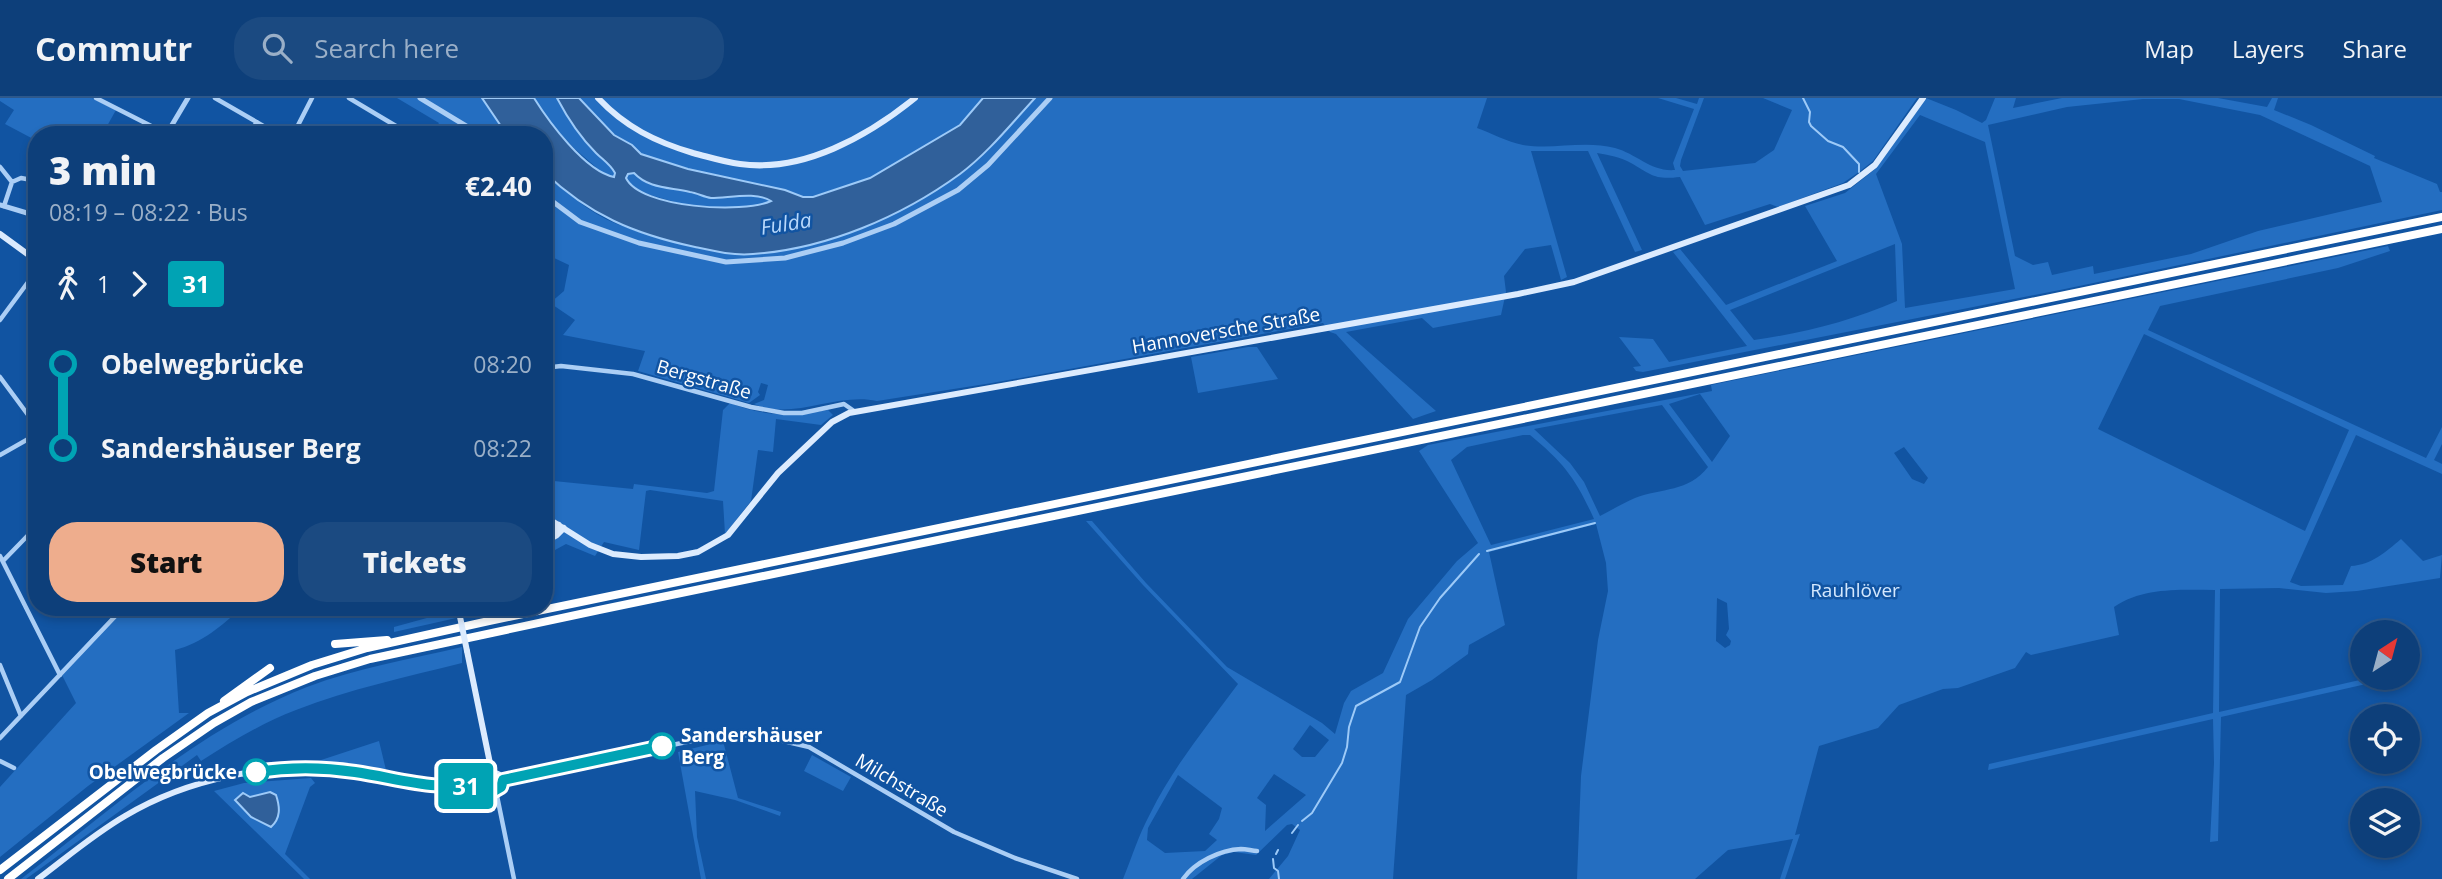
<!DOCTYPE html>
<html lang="en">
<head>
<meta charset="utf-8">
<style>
  body { margin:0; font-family:"Open Sans",sans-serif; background:#1b4a81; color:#f1f3f6; height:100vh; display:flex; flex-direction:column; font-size:26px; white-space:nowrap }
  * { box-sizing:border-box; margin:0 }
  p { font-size:23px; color:#9aafc7 }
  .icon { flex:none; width:38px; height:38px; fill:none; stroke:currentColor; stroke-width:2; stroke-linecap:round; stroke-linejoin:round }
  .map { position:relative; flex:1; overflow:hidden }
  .sheet { position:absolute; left:28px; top:28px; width:525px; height:490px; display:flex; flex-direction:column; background:#0d3f7a; border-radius:28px; box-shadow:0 4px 10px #0003,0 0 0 2px #2d588b }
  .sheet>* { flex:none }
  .badge { padding:0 14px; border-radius:5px; font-size:24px; line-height:46px }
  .needle { width:46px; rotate:36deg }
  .buttons { position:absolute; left:2350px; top:522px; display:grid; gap:14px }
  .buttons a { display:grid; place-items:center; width:70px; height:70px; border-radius:50%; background:#0d3f7a; box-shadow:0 4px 10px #0003,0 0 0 2px #2d588b; font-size:35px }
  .map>.badge { position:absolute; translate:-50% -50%; box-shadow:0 0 0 4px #fff }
  .legs { display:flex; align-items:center; gap:10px; height:77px; padding:0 21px; font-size:23px }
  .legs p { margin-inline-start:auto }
  .headline { display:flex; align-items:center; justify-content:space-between; height:119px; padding:0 21px }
  h1 { font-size:38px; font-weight:800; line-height:52px }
  .cta { display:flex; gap:14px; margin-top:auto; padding:14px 21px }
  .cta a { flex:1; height:80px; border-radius:28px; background:#eead8d; color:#111; font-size:28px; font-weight:800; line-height:80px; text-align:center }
  .cta a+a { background:#1b4a81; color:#f1f3f6 }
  ul { padding:0 21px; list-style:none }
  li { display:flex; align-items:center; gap:24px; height:84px; font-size:26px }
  li i { display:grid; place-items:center; width:10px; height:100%; margin:0 9px; background:currentColor }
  li i::after { content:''; width:18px; height:18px; margin:-9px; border:5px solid; border-radius:50%; background:#0d3f7a }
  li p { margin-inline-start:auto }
  li:first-child i { background:linear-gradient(#0000 50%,currentColor 0) }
  li:last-child i { background:linear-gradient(currentColor 50%,#0000 0) }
  header { display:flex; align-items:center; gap:42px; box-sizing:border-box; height:98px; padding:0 35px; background:#0d3f7a; border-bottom:2px solid #2d588b }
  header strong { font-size:33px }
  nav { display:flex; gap:38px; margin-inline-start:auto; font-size:24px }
  .search { width:490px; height:63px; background:#1b4a81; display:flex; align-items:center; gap:18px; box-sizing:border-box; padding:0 24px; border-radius:28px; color:#9aafc7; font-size:26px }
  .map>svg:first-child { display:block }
  .green { fill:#246ec1; fill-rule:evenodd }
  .water { fill:#30609a; stroke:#9dcaf8; stroke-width:2; fill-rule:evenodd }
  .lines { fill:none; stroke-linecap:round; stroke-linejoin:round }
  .stream { stroke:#9dcaf8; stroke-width:2 }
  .minor { stroke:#abcef5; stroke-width:4.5 }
  .tertiary { stroke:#abcef5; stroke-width:5 }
  .secondary { stroke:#dcebfe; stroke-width:6 }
  .motorway { stroke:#fff; stroke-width:8 }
  .secondary-bridge { stroke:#dcebfe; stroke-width:6 }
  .line-1-casing { stroke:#fff; stroke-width:16 }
  .line-1 { stroke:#00a3b4; stroke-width:10 }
  .stop-1-dot { fill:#fff; stroke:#00a3b4; stroke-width:3.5 }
  .labels { text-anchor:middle; stroke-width:5; stroke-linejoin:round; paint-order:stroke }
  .street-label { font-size:19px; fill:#fff; stroke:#1154a2 }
  .park-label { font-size:19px; fill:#d4e8fe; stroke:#1154a2 }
  .stop-label { font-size:19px; font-weight:bold; fill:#fff; stroke:#1154a2; text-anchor:start }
  .water-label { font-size:21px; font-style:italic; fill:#b8d8fb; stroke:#1154a2 }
</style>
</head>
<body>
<header>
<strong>Commutr</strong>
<div class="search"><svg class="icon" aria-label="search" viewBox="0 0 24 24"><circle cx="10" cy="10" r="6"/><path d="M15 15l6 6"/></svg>Search here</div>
<nav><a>Map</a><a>Layers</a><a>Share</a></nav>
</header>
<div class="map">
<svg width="2442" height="781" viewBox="0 0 2442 781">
  <rect width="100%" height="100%" fill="#1154a2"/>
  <path class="green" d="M0,0H92L116,12L102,37H37V43L5,26L14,12L0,3Z
    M397,0H482L507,37H430L439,25Z
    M534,0H983L960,27L870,80L800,102L771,103L754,108L716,110L690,108L650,97L614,79L605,77L575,51L547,21Z
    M1035,0H1487L1477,30C1491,35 1507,44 1523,47C1553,52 1584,42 1615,50C1637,56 1651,74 1675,72L1673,65L1694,11L1658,0H1676L1697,6L1699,0H1704L1681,62L1680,68L1683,73L1755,65L1774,52L1792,12L1763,0H1917L1873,63L1859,74L1843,85L1778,109L1770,106L1705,127L1680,79C1654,82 1652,77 1631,65C1621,59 1608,57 1597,55L1642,152L1635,154L1588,53H1531L1567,179L1561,182L1551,147L1525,151L1504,178L1506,194L1501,217L1433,230L1422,220L1346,234L1436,313L1413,321L1336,236L1330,234L1323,225L992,285L877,303C837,294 792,323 754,306L764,302L768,287L761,285L758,294L760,297L749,305L638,273L645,253L563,237L575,222L550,205L564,193L569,167L552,159L544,148V74C566,94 589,115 617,126C632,132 648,137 664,142L989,50Z
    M1926,0L1956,12L1982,25L1986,22L1995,0H2016L2013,10L2062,0H2218L2267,9L2272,0H2278L2274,12L2311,27L2375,58L2374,60L2437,86L2440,94H2442V112L2060,192L1643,274L1636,273L1633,269L1641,268L1619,239L1653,241L1669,264L1747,248L1673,154L1680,151L1726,207L1837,163L1805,108L1845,95L1874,72ZM2143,1H2179L2260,17L2370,68L2382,104L2258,133L2191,156L2094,176L2093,168L2052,177L2048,164L2033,167L2015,158L1988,27L2067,9ZM1920,17L1985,44L2015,191L1905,210L1902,146L1876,76ZM1895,146L1897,203C1851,223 1804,235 1754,242L1730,212Z
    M2388,148L2390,153L2338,170L2160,208L2148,232L2426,360L2442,329V346L2434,362L2442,366V376L2356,337L2290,484L2301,488L2343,487L2351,468C2371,467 2386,454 2401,441L2423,463L2442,457L2440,480L2357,493L2326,495L2279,490L2220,491L2219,614L2373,579H2397L2221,619L2218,743L2210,744L2214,665L2213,621L1988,672L1989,666L2213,615L2215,492C2180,492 2144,489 2114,509L2119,537L2031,557L2026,554L2015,570L1958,590L1943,591L1899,607L1878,630L1819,648L1795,737L1800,736L1785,781H1780L1793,741L1728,752L1695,781H1577L1581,678L1598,542L1608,493L1606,465L1596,426L1489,454L1505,527L1469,547L1468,556L1432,582L1406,597L1393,781H1269L1288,758L1300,732L1292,726L1287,727L1256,757L1234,754L1222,757L1192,781H1123C1132,759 1139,736 1150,716C1173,669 1207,628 1238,586L1143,487L1086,423H1092L1146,485L1227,569L1322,625L1335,636L1344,605L1351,593L1383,575L1408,521L1457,463L1478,445L1419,353L1428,347L1712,293L1711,287ZM2144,236L2349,332L2305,433L2098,331ZM1700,296L1730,338L1712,364L1669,306ZM1662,307L1708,369C1689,394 1661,390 1635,400C1623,405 1612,412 1600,418L1584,384L1570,365L1534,331ZM1523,337H1530C1564,365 1576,381 1594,421L1491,447L1451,362L1467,349ZM1904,349L1928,380L1924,386L1912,381L1894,355ZM1717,500L1727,505L1729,531L1726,537L1731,543L1730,547L1725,550L1716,543ZM1310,627L1329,642L1315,659H1302L1293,651ZM1274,676L1306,697L1265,733L1266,707L1257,700ZM1178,677L1222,710L1219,721L1209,736L1217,742L1205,753L1165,755L1147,742L1148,730Z
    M1248,249H1257L1278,281L1198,295L1191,259Z
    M730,305C766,319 791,318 828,312L833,317L821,327L776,321L773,354L758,352L751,403L725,436L723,403L650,392L646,393L639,452L604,444L595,458L566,446L544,458V382L633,391L634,386L707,395L714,393L723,312Z
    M129,509H242C222,528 202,545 175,552L179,615H189L88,688L0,759V689L76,605L60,573L117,514L120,519Z
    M441,509H482L483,514L394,534V529L445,515Z
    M462,549V565C406,579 350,591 296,612C262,625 231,644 201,663L197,657L26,781H21C112,711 199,631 307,589C357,570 410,561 462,549Z
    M379,643L386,672L363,668L362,671L306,667L305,663L315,664Z
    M723,643L738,700L781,714L780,718L735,702L695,693L697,739L706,781H701L678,654Z
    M812,657L851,679L843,693L804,673Z
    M311,680L315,685L310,689L285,756L310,781H304L214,693L244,685Z"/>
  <path class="water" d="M482,0H534C549,24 585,73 614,79L615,75C610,66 603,62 596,55C579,38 568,21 557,0H579L614,37L632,47L641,56L688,71L785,92L803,99H813L870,80L960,27L983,0H1035C1011,26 988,55 960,76C901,119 826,151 753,156C734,158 713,153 695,149C634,136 589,117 544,74V37H507ZM634,75C649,91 670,89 690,94C697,95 704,99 711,100C729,100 756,93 771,103C744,116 640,110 626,80L628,76Z
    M270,694L276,697C280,709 281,720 271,729L251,719L235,702L243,695L250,699Z"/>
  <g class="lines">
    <path class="stream" d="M1803,0L1810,14L1809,24L1811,28L1828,43L1843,49L1859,66V74
      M1487,453L1595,425
      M1302,723L1312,715L1342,665L1347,649L1349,629L1356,608L1400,584L1420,529L1440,500L1479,456
      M1292,735L1298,727
      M1276,756L1278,752
      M1273,761L1274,770L1278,773L1279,781"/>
    <path class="minor" d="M96,0L167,36
      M215,0L279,37
      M349,0L401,31L427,35
      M248,37L257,24
      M293,37L312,0
      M0,69L12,84L21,80L37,83
      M4,108L12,84
      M0,222L37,172
      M544,270L561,268L633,276L751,309L784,315H802L844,306L854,313
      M0,279L37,329
      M27,315L37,308
      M0,357L37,336
      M0,458L60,577
      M3,463L37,428
      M367,509H385
      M0,567L21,618
      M0,640L124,509
      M0,663L14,670
      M503,682L730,635L779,642L809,649L954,734L1015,760L1077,781
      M496,693L514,781
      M1183,781C1195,764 1220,752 1241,751C1247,751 1252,753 1257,753"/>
    <path class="tertiary" d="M420,0L481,37
      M166,37L188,0
      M544,97L580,124L639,145L726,164L785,160L843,145L894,126L958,92L988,67L1050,0
      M0,107L37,118"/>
    <path class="secondary" d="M598,0C625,29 656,44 693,55C709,59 724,64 740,66C803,75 868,38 915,0
      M0,136L37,163
      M544,418L590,447L613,456L641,459L678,458L698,454L728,437L778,375L832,324L849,315L1518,196L1574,184L1849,87L1875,67L1923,0
      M544,422L545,439
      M544,441L559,427
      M544,444L557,437L564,430
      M467,553L492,675
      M485 684a9 9 0 1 1 18 0a9 9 0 1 1-18 0Z
      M38,781C66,760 94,736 125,718C187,681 269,664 342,672C394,678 430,694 485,685"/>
    <path class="motorway" d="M335,546L387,542
      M224,603L270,570
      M0,772L156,652L208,615L247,594L312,567L367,550L489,523L2442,119
      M8,781L163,660L214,625L251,604L315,578L370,561L599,512L2442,131"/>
    <path class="secondary-bridge" d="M459,514L467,553"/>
  </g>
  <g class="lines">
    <defs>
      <path id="line-1" d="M256,674C289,669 322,669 355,674C402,681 436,694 485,685L489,691L494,693L501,689L503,682L662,648"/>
    </defs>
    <use href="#line-1" class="line-1-casing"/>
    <use href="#line-1" class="line-1"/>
  </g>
  <g class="stop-1-dot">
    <circle cx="662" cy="648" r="12"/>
    <circle cx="256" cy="674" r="12"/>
  </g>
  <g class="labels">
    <g class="street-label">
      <text transform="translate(1226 232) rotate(-10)" y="7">Hannoversche Straße</text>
      <text transform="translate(704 281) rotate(16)" y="7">Bergstraße</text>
      <text transform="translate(902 687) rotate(31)" y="7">Milchstraße</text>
    </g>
    <g class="park-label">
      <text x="1855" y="499">Rauhlöver</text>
    </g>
    <g class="stop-label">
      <text x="681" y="644">Sandershäuser<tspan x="681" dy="22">Berg</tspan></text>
      <text x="237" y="681" text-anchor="end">Obelwegbrücke</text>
    </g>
    <g class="water-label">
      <text transform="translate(786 126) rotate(-9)" y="7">Fulda</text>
    </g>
  </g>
</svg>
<div class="buttons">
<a><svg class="needle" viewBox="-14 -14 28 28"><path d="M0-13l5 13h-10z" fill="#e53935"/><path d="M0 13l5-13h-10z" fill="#9aafc7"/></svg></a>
<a><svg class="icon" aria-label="locate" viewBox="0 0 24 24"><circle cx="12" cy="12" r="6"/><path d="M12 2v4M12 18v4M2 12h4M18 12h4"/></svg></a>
<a><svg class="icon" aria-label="layers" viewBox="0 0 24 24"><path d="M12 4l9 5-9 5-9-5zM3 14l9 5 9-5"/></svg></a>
</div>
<b class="badge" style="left:466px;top:688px;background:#00a3b4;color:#fff">31</b>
<section class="sheet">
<div class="headline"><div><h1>3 min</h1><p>08:19 – 08:22 · Bus</p></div><b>€2.40</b></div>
<div class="legs"><svg class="icon" aria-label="walk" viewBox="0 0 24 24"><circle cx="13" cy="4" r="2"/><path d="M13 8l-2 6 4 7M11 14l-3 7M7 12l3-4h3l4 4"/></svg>1<svg class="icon" aria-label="forward" viewBox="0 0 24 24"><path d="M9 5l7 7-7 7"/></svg><b class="badge" style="background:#00a3b4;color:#fff">31</b></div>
<ul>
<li><i style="color:#00a3b4"></i><b>Obelwegbrücke</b><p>08:20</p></li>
<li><i style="color:#00a3b4"></i><b>Sandershäuser Berg</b><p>08:22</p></li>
</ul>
<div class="cta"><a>Start</a><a>Tickets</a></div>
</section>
</div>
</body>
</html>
